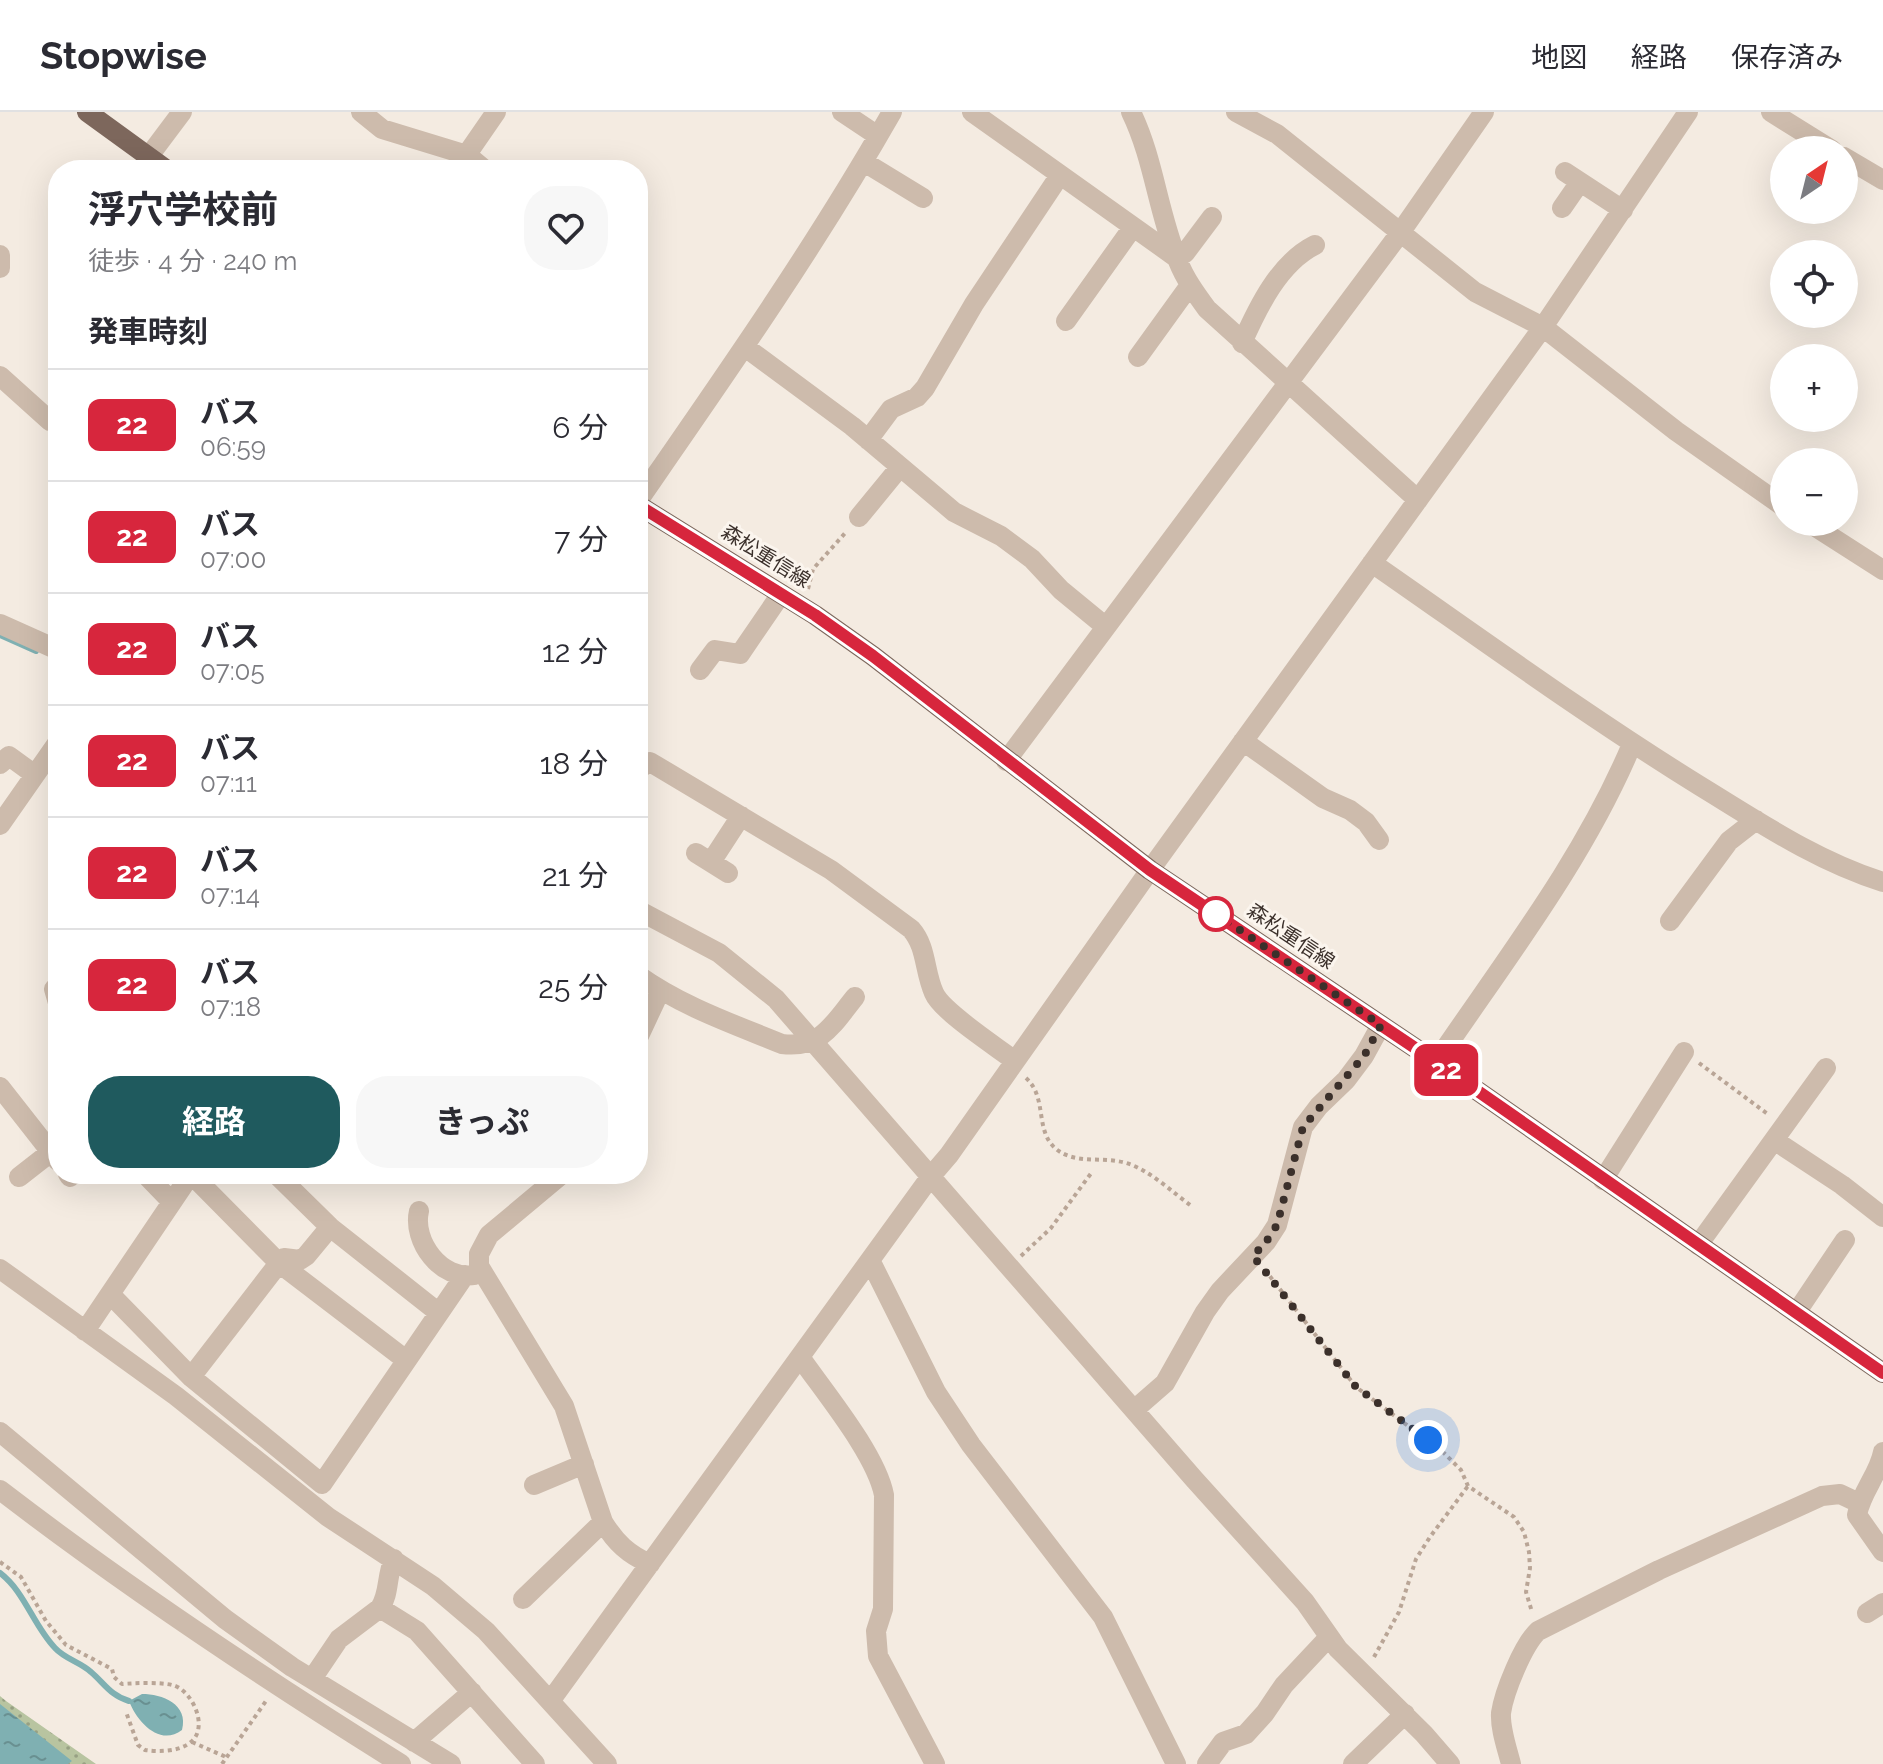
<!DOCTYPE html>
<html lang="ja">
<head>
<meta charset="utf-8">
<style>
  body { margin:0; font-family:Raleway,"Noto Sans JP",sans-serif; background:#f7f7f7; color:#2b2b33; height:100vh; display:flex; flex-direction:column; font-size:30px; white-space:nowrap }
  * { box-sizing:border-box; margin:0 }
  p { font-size:26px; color:#7c7c81 }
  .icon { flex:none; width:44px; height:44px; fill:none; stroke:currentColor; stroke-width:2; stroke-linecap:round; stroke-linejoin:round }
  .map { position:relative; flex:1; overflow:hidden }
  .details { position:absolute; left:48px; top:48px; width:600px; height:1024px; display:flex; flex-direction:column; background:#fff; border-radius:32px; box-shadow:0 8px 32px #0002 }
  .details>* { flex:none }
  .badge { padding:0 16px; border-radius:12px; font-size:28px; line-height:52px }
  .needle { width:52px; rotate:35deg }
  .tools { position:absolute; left:1770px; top:24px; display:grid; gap:16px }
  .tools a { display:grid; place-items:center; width:88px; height:88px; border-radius:50%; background:#fff; box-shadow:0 8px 32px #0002; font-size:40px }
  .you { position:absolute; width:40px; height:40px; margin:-20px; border:6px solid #fff; border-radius:50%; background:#1a73e8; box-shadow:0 0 0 12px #1a73e833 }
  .map>.badge { position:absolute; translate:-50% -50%; box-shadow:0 0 0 4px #fff }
  h2 { padding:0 40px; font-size:30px; line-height:72px }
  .round { display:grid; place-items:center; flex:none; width:84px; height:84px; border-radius:32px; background:#f7f7f7 }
  .headline { display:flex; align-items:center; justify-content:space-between; height:136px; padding:0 40px }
  h1 { font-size:38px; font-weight:700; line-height:60px }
  .button { display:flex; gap:16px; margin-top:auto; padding:16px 40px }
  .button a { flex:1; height:92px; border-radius:32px; background:#1f5a5e; color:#fff; font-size:32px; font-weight:700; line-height:92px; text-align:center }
  .button a+a { background:#f7f7f7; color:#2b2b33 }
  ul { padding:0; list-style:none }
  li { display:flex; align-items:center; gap:24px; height:112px; padding:0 40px; border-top:2px solid #e1e1e2 }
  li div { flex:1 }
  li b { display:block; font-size:30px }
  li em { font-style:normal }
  li .badge { min-width:88px; font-weight:700; text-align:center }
  header { display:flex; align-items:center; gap:48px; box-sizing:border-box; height:112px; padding:0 40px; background:#fff; border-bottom:2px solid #e1e1e2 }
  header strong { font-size:38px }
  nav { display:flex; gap:44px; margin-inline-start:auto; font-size:28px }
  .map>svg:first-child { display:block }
  .grass { fill:url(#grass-dots) }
  .water { fill:url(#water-ripples) }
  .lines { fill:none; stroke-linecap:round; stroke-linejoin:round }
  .stream { stroke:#7fb0b2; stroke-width:6 }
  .path { stroke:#b9a596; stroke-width:4; stroke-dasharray:4 4; stroke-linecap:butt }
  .minor { stroke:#cdbbac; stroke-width:20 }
  .major { stroke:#7d675c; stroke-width:20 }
  .line-casing { stroke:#fff; stroke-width:18 }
  .line { stroke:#d7263d; stroke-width:12 }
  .walk { stroke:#3b302b; stroke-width:8; stroke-dasharray:0 14.4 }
  .stop-dot { fill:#fff; stroke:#d7263d; stroke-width:4 }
  .labels { text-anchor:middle; stroke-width:6; stroke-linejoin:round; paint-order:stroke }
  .street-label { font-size:20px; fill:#3b302b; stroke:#fbf5ee }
</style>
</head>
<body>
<header>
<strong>Stopwise</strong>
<nav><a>地図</a><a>経路</a><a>保存済み</a></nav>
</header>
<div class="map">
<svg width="1883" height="1652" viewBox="0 0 1883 1652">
  <defs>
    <pattern id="grass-dots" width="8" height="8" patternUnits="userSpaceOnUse" patternTransform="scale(2)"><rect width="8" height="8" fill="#b8c4a0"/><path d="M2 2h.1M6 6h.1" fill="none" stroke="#97a083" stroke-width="1.8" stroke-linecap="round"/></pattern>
    <pattern id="water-ripples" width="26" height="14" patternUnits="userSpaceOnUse" patternTransform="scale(2)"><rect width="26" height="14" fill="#7fb0b2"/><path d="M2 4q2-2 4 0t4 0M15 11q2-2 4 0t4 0" fill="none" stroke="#699091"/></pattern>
  </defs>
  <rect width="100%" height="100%" fill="#f4ebe1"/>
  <path class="grass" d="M0,1584L6,1589L96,1652H0Z"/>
  <path class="water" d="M142,1582C162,1582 189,1592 182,1618C160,1635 137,1610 129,1589Z
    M0,1592L72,1649L68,1652H0Z"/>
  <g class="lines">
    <path class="stream" d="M0,523L36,539
      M0,1461C25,1480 33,1513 55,1536C65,1547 80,1550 91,1560C104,1571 111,1584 129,1589"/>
    <path class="path" d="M808,477L813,457L847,419
      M1699,951L1769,1003
      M1026,966C1048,986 1034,1018 1056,1037C1076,1053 1102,1044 1126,1051C1150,1058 1173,1081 1193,1095
      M1021,1144L1051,1116L1092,1060
      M1265,1158L1356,1275L1443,1340L1461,1358L1468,1374L1514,1405L1524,1420L1529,1440L1530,1456L1526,1480L1532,1500
      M0,1450L21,1465L46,1509L66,1533L112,1557L114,1565L122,1572C135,1571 160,1570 172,1573C191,1577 208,1612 193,1628C182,1640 159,1640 145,1638L138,1633L126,1600
      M1374,1545L1399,1500L1416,1447L1430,1425L1468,1374
      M192,1630L226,1645
      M222,1652L266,1589"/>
    <path class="minor" d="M361,0L382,17L467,43L485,58
      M842,0L878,24
      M972,0L1177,146L1185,141L1212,105
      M1131,0C1154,47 1158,101 1178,149C1185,167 1196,182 1207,197L1418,388
      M1236,0L1277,22L1475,180L1543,215L1676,319L1784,395
      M1771,0L1832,38
      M149,44L182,0
      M1844,45L1883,68
      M864,50L923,86
      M456,58L496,0
      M1565,60L1623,98
      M1562,96L1580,70
      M0,143V156
      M1066,209L1133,115
      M1242,231C1258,195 1279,151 1315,133
      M745,235L852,314L954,400L1001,424L1032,447L1061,478L1106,515
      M1138,245L1190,173
      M0,264L50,309
      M868,328L891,297L917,285L925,276L974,192L1060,63
      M638,389C726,262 815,135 892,0
      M859,405L900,355
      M1808,410L1883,458
      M1372,451C1480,526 1587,604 1700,674C1759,710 1816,749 1883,770
      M0,512L58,538
      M700,558L715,538L740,542L781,482
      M1243,629L1323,686L1350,698L1366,710L1379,728
      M1006,649L1400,121L1484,0
      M0,652L9,644L35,663
      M638,657L650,650L831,758L911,817C927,835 924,859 934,881C942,900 997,935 1015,949
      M0,713L58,630
      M696,741L728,761
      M711,750L741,704
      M638,798L719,841L776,887L1194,1367L1305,1490L1338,1537L1424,1622L1450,1652
      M1670,809L1729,729L1756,708
      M638,863C681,894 733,912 782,932C821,937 833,912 855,885
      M58,873L54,877L58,891
      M638,926L660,879
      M1436,950C1505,848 1584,747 1632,632
      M0,975L58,1049
      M1774,1028L1842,1073L1883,1105
      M68,1062L70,1065
      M145,1062L172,1090
      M276,1062L330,1115L439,1201
      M562,1062L489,1123L479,1142V1154L564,1294L603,1410C616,1431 628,1442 650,1452
      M19,1065L51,1040
      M1603,1068L1684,940
      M419,1099C412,1129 441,1169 475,1163
      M330,1115L306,1144L300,1148L284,1146L279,1151L406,1248
      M1698,1133L1826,956
      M870,1148L936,1280L971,1333L1103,1505L1176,1652
      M0,1157L176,1284L328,1405L433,1474L486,1519L607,1652
      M110,1182L191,1265L322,1372L465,1163
      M1796,1201L1845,1128
      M85,1219L191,1062
      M800,1245C825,1281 876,1342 884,1383L883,1497L876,1519L878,1544L935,1652
      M191,1265L279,1151L191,1062
      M1134,1298L1165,1271L1205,1200L1220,1179L1266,1130L1277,1113L1303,1015L1319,994L1346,968L1364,944L1381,913
      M0,1320L225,1507L292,1555L451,1652
      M1883,1340C1879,1362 1861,1380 1857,1403L1883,1440
      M534,1373L584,1352
      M0,1378C129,1477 263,1566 401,1652
      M394,1447C386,1464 390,1481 380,1496L417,1519L535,1652
      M523,1487L603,1410
      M1867,1501L1883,1491
      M312,1567L339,1527L380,1496
      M551,1588L931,1064L949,1043L1150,758L1543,215L1688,0
      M414,1630L472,1580
      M1207,1652L1223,1630L1246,1622L1265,1601L1284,1573L1329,1525
      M1353,1652L1405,1602
      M1511,1652C1507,1636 1500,1617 1501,1601C1504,1580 1523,1533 1538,1519L1659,1458L1822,1384L1840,1382L1859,1391"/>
    <path class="major" d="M87,0L167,58
      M638,393L815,503L873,544L1150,758L1436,950L1883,1261"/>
  </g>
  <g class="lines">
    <defs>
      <path id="line" d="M638,393L815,503L873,544L1150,758L1436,950L1883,1261"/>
    </defs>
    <use href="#line" class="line-casing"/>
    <use href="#line" class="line"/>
    <path class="walk" d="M1216,802L1381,913L1364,944L1303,1015L1277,1113L1266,1130L1253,1144L1356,1275L1428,1328"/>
  </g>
  <circle class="stop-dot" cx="1216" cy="802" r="16"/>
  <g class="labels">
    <g class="street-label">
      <text transform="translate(766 444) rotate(32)" y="7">森松重信線</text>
      <text transform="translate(1291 824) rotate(34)" y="7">森松重信線</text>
    </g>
  </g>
</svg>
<div class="tools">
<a><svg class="needle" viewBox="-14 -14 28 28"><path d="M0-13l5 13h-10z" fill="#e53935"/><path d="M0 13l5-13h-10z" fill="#7c7c81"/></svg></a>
<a><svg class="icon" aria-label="locate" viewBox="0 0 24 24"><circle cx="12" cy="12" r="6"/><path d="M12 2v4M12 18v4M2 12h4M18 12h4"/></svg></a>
<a>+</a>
<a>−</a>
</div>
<div class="you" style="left:1428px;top:1328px"></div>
<b class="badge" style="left:1446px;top:958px;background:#d7263d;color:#fff">22</b>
<section class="details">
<div class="headline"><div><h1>浮穴学校前</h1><p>徒歩 · 4 分 · 240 m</p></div><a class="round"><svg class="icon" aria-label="heart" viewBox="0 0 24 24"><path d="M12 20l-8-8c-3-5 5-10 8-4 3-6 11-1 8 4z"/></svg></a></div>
<h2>発車時刻</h2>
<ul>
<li><span class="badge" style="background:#d7263d;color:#fff">22</span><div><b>バス</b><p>06:59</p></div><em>6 分</em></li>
<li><span class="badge" style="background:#d7263d;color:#fff">22</span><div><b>バス</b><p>07:00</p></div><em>7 分</em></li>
<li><span class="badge" style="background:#d7263d;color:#fff">22</span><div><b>バス</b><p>07:05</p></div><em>12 分</em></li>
<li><span class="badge" style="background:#d7263d;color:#fff">22</span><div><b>バス</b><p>07:11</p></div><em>18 分</em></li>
<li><span class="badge" style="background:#d7263d;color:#fff">22</span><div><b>バス</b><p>07:14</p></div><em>21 分</em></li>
<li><span class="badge" style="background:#d7263d;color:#fff">22</span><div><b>バス</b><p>07:18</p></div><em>25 分</em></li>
</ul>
<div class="button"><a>経路</a><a>きっぷ</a></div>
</section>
</div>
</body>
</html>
